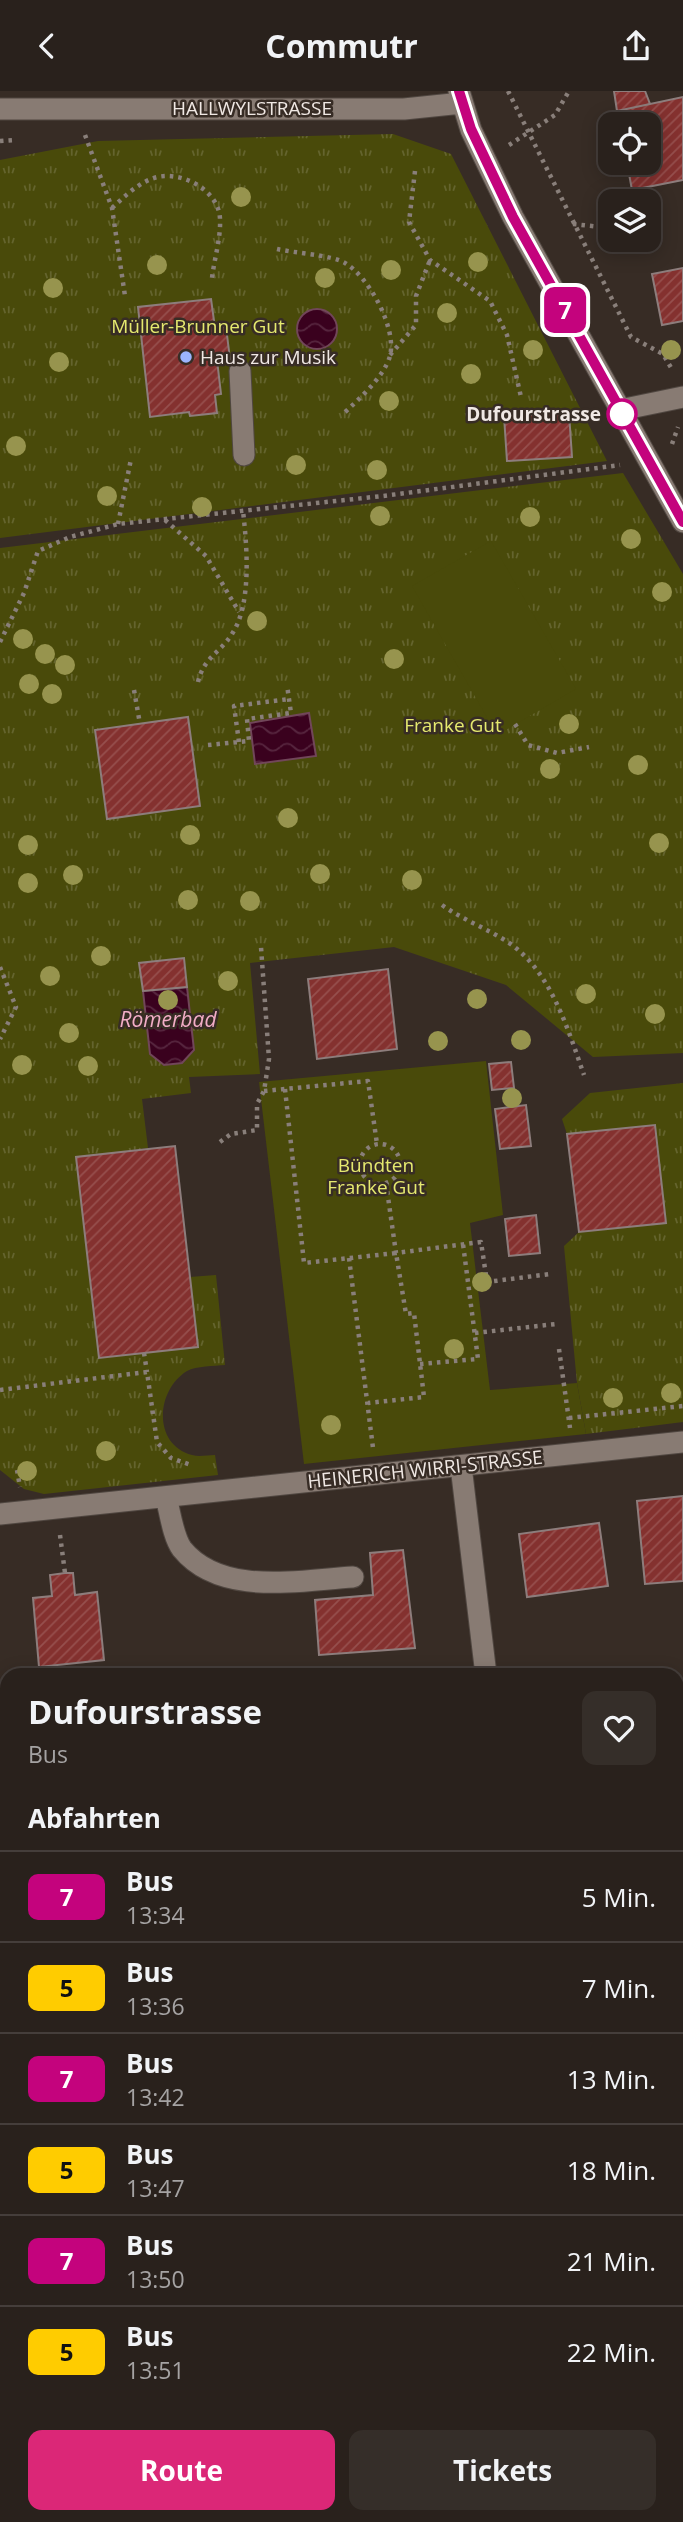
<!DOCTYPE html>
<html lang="de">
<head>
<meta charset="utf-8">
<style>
  body { margin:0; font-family:"Open Sans",sans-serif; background:#352e29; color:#f1f3f6; height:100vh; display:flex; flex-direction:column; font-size:26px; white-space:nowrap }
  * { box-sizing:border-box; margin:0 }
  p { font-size:23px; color:#a5a3a3 }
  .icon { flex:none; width:38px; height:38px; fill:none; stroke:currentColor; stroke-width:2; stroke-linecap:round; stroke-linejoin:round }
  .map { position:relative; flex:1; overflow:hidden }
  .drawer { position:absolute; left:0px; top:1577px; width:684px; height:856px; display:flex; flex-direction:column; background:#29211c; border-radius:21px 21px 0 0; box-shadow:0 4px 18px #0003,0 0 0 2px #453e3b }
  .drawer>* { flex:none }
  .badge { padding:0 14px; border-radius:10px; font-size:24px; line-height:46px }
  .buttons { position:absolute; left:598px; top:21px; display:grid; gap:14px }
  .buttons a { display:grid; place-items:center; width:63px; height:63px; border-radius:14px; background:#29211c; box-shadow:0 4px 18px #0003,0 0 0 2px #453e3b; font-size:35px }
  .map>.badge { position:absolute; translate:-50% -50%; box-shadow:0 0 0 4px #fff }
  h2 { padding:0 28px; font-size:26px; line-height:63px }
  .round { display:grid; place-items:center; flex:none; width:74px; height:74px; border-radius:14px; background:#352e29 }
  .head { display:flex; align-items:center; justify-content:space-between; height:119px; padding:0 28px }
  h1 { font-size:33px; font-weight:700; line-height:52px }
  .action { display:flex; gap:14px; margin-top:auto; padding:14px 28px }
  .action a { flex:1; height:80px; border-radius:14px; background:#db2777; color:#fff; font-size:28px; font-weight:700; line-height:80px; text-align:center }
  .action a+a { background:#352e29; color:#f1f3f6 }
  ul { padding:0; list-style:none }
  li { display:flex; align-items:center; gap:21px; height:91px; padding:0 28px; border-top:2px solid #453e3b }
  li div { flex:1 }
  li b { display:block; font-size:26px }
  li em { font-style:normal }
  li .badge { min-width:77px; font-weight:700; text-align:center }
  header { display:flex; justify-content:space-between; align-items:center; height:91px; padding:0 28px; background:#29211c; font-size:32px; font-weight:700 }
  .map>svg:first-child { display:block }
  .grass { fill:url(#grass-tufts) }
  .garden { fill:#494a0a }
  .water { fill:url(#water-waves); stroke:#714659; stroke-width:2 }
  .building { fill:url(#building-hatch); stroke:#8d7d7c; stroke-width:2 }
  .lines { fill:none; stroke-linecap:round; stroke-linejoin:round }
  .minor-casing { stroke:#504741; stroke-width:23 }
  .major-casing { stroke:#504741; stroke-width:23 }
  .path { stroke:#897f7a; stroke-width:4.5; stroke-dasharray:3.5 5; stroke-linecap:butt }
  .minor { stroke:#887b73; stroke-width:21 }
  .major { stroke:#a8853c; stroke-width:21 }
  .tree { fill:#97944e }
  .line-casing { stroke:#fff; stroke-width:16 }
  .line { stroke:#c4037d; stroke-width:10 }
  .poi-dot { fill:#9bb4fd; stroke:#372c25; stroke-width:2.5 }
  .stop-dot { fill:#fff; stroke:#c4037d; stroke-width:3.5 }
  .labels { text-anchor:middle; stroke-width:5; stroke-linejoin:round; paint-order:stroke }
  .street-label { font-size:19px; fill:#f0e8e4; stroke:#372c25 }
  .park-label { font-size:19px; fill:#e5e96f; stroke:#372c25 }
  .poi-label { font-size:19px; fill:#f0e8e4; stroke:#372c25; text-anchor:start }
  .stop-label { font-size:19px; font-weight:bold; fill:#f0e8e4; stroke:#372c25; text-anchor:end }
  .water-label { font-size:21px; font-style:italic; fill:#f2adc6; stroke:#372c25 }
</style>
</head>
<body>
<header><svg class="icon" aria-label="back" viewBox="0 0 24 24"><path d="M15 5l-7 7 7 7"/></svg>Commutr<svg class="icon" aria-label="share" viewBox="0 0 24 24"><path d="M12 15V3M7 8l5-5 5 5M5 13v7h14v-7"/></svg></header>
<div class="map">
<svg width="683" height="2431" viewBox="0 0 683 2431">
  <defs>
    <pattern id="grass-tufts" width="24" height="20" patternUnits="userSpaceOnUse" patternTransform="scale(1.75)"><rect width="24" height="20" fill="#494a0a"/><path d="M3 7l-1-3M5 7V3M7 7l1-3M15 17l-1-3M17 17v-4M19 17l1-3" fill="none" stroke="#64642e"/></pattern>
    <pattern id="water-waves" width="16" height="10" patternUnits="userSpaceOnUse" patternTransform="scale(1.75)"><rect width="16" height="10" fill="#3a011e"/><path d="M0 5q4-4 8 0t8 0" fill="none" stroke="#57263f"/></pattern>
    <pattern id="building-hatch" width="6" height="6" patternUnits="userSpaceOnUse" patternTransform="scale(1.75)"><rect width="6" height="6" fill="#84312f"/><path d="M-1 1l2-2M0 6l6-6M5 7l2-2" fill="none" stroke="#964f4d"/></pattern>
  </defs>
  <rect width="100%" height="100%" fill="#372c25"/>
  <path class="grass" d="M393,43L451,63L607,370L0,447V69L98,50Z
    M623,382L683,483V962L593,966L506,894L394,856L250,872L260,983L189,986L191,1002L142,1008L148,1057L76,1066L99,1267L198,1256L190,1186L216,1184L225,1274C214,1275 196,1275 187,1280C156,1299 152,1353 192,1364C199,1366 208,1364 215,1364L218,1384L44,1403L24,1398L0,1379V457Z
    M683,992V1331L586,1343L577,1292L564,1155L579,1141L666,1131L655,1034L567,1043L562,1028L590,1002Z"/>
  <path class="garden" d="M491,450L576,598L497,644L412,495Z
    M486,970L503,1124L470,1132L490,1299L577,1292L586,1343L304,1373L259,991Z"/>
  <path class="water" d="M297 238a20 20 0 1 1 40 0a20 20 0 1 1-40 0Z
    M309,622L316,665L255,673L250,632Z
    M187,896L194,959L182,972L164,974L150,963L143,900Z"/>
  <path class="building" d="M614,0H645L650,13L617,20Z
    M683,6V89L632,99L627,72H649V33H620L617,20Z
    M683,177V230L662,234L652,183Z
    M211,208L215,237L226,236L230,268L217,269L221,303L215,304L217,322L190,325L189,321L150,326L138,216Z
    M569,322L572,366L507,370L504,325Z
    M188,626L200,715L107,728L95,639Z
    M184,867L187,896L143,900L139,872Z
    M388,878L397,958L317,968L308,888Z
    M511,971L514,997L492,999L489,973Z
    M526,1014L531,1055L500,1058L495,1018Z
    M655,1034L666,1132L579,1141L567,1043Z
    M175,1055L198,1256L99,1267L76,1066Z
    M536,1124L540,1162L509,1165L505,1128Z
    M683,1405V1490L645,1493L637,1410Z
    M599,1432L608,1495L527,1506L519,1443Z
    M403,1459L415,1557L319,1564L315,1509L373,1504L370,1462Z
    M65,1482H73L75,1504L97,1501L104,1569L39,1576L33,1507L52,1505L50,1484Z
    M677,1599H683V1684L677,1685Z
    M683,1728V1769L677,1770V1729Z
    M683,2205V2236L677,2237V2206Z
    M683,2338V2390H677V2339Z
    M131,2426H182L183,2431H132Z
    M260,2426H317V2431H260Z"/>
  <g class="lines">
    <defs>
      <path id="minor" d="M459,0L471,39L513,126L683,431
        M0,18H404L462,12
        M240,280L244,364
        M620,319L683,306
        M461,1375L486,1584
        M166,1406C170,1421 173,1446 182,1458C221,1506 300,1489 353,1486
        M0,1423L683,1351
        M677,1788L683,1787
        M0,2286H7
        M677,2291L683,2290
        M363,2426V2431"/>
      <path id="major" d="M0,1791L7,1869
        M29,2431V2426"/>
    </defs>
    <use href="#minor" class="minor-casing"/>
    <use href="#major" class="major-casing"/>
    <path class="path" d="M508,0L631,246L663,263L673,280
      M85,44L112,117L125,205
      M0,50L14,49
      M509,54L555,24L569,0
      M415,80L409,131L430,169L490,210L507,244L521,306
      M112,117C124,106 136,94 151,88C178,77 219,98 220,128C221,147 214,169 212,187
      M573,133L611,137
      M277,158C294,162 332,164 345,172C369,186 397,237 390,265C384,286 358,309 343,323
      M390,264L416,234V205L430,169
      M672,353L678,336
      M165,429L206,465L239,521
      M118,433L131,368
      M0,551L24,502L38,460L70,446L118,433L383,405L620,374
      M198,591C204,566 219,563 232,543C252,513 247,455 243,420
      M134,599L140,633
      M515,633L528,654L557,662L589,656
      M239,651L234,615L289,608
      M208,654L249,650L247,628L291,622L287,594
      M442,814C462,828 483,836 503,848C550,876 567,936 584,984
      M0,876L16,916L0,948
      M285,998L304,1172L396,1162L406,1223L414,1222L424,1306L368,1312
      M264,1000L368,990L377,1053
      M220,1051L231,1043L257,1039V1013L264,1000L269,968L261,856
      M360 1073a20 20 0 1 1 40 0a20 20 0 1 1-40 0Z
      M386,1092L396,1162L481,1151L487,1191L550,1183
      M349,1167L373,1357
      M475,1242L556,1233
      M559,1258L570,1337
      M144,1262L147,1281
      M420,1273L478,1268L463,1153
      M0,1299L147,1281L157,1351L171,1367L191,1374
      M569,1327L683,1315
      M17,1379L20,1396
      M60,1444L65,1482
      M6,1631H7"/>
    <use href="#minor" class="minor"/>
    <use href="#major" class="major"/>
  </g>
  <g class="tree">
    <circle cx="241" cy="106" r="10"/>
    <circle cx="478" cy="171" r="10"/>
    <circle cx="157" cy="174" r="10"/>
    <circle cx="391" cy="179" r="10"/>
    <circle cx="325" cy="187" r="10"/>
    <circle cx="53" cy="197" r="10"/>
    <circle cx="447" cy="222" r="10"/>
    <circle cx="533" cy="259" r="10"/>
    <circle cx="671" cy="259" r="10"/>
    <circle cx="59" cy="271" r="10"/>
    <circle cx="471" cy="283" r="10"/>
    <circle cx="389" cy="310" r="10"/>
    <circle cx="16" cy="355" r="10"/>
    <circle cx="296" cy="374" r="10"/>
    <circle cx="377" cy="379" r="10"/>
    <circle cx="107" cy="405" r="10"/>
    <circle cx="202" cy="416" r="10"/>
    <circle cx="380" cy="425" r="10"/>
    <circle cx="530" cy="426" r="10"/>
    <circle cx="631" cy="448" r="10"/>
    <circle cx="662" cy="501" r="10"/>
    <circle cx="257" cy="530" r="10"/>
    <circle cx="23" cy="548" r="10"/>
    <circle cx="45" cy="563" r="10"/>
    <circle cx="394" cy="568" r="10"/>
    <circle cx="65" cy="574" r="10"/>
    <circle cx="29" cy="593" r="10"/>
    <circle cx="52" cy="603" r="10"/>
    <circle cx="569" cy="633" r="10"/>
    <circle cx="638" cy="674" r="10"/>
    <circle cx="550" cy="678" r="10"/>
    <circle cx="288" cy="727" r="10"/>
    <circle cx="190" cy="744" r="10"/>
    <circle cx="659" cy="752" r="10"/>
    <circle cx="28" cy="754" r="10"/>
    <circle cx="320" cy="783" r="10"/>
    <circle cx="73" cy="784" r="10"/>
    <circle cx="412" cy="789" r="10"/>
    <circle cx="28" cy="792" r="10"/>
    <circle cx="188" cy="809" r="10"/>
    <circle cx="250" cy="810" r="10"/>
    <circle cx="101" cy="865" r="10"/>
    <circle cx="50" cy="885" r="10"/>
    <circle cx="228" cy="890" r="10"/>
    <circle cx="586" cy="903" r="10"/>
    <circle cx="477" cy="908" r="10"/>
    <circle cx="168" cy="909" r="10"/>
    <circle cx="655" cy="923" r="10"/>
    <circle cx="69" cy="942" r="10"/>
    <circle cx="521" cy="949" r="10"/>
    <circle cx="438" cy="950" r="10"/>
    <circle cx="22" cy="974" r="10"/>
    <circle cx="88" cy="975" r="10"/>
    <circle cx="512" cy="1007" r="10"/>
    <circle cx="482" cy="1191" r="10"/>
    <circle cx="454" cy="1258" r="10"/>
    <circle cx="671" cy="1302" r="10"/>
    <circle cx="613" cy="1307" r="10"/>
    <circle cx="331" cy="1334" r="10"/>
    <circle cx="106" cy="1360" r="10"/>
    <circle cx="27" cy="1380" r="10"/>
  </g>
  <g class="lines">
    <defs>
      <path id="line" d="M459,0L471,38L513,126L683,431"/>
    </defs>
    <use href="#line" class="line-casing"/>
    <use href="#line" class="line"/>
  </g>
  <circle class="poi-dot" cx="186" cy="266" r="7"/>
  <circle class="stop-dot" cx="622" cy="323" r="14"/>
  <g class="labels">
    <g class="street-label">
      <text x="252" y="24">HALLWYLSTRASSE</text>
      <text transform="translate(425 1378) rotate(-6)" y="7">HEINERICH WIRRI-STRASSE</text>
    </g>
    <g class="park-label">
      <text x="198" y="242">Müller-Brunner Gut</text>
      <text x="453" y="641">Franke Gut</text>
      <text x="376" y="1081">Bündten<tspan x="376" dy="22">Franke Gut</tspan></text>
    </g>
    <g class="poi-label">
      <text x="200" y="273">Haus zur Musik</text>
    </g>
    <g class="stop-label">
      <text x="601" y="330">Dufourstrasse</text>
    </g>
    <g class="water-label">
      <text x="168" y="936">Römerbad</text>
    </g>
  </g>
</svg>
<div class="buttons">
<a><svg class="icon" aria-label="locate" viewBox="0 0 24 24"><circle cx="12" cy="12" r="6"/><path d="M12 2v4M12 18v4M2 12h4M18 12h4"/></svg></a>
<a><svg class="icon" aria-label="layers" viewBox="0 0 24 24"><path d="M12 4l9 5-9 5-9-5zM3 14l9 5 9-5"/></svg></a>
</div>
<b class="badge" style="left:565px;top:219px;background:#c4037d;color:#fff">7</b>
<section class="drawer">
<div class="head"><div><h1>Dufourstrasse</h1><p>Bus</p></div><a class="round"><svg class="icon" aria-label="heart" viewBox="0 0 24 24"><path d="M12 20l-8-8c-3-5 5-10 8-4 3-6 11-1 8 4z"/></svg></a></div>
<h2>Abfahrten</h2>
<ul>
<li><span class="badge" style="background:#c4037d;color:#fff">7</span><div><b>Bus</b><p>13:34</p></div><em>5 Min.</em></li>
<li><span class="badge" style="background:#fc0;color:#111">5</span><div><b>Bus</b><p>13:36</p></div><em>7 Min.</em></li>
<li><span class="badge" style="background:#c4037d;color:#fff">7</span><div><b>Bus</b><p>13:42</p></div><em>13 Min.</em></li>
<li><span class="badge" style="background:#fc0;color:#111">5</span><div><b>Bus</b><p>13:47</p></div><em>18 Min.</em></li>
<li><span class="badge" style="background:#c4037d;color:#fff">7</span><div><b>Bus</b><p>13:50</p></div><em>21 Min.</em></li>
<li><span class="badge" style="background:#fc0;color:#111">5</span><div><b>Bus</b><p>13:51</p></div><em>22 Min.</em></li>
</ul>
<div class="action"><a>Route</a><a>Tickets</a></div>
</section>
</div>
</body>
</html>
